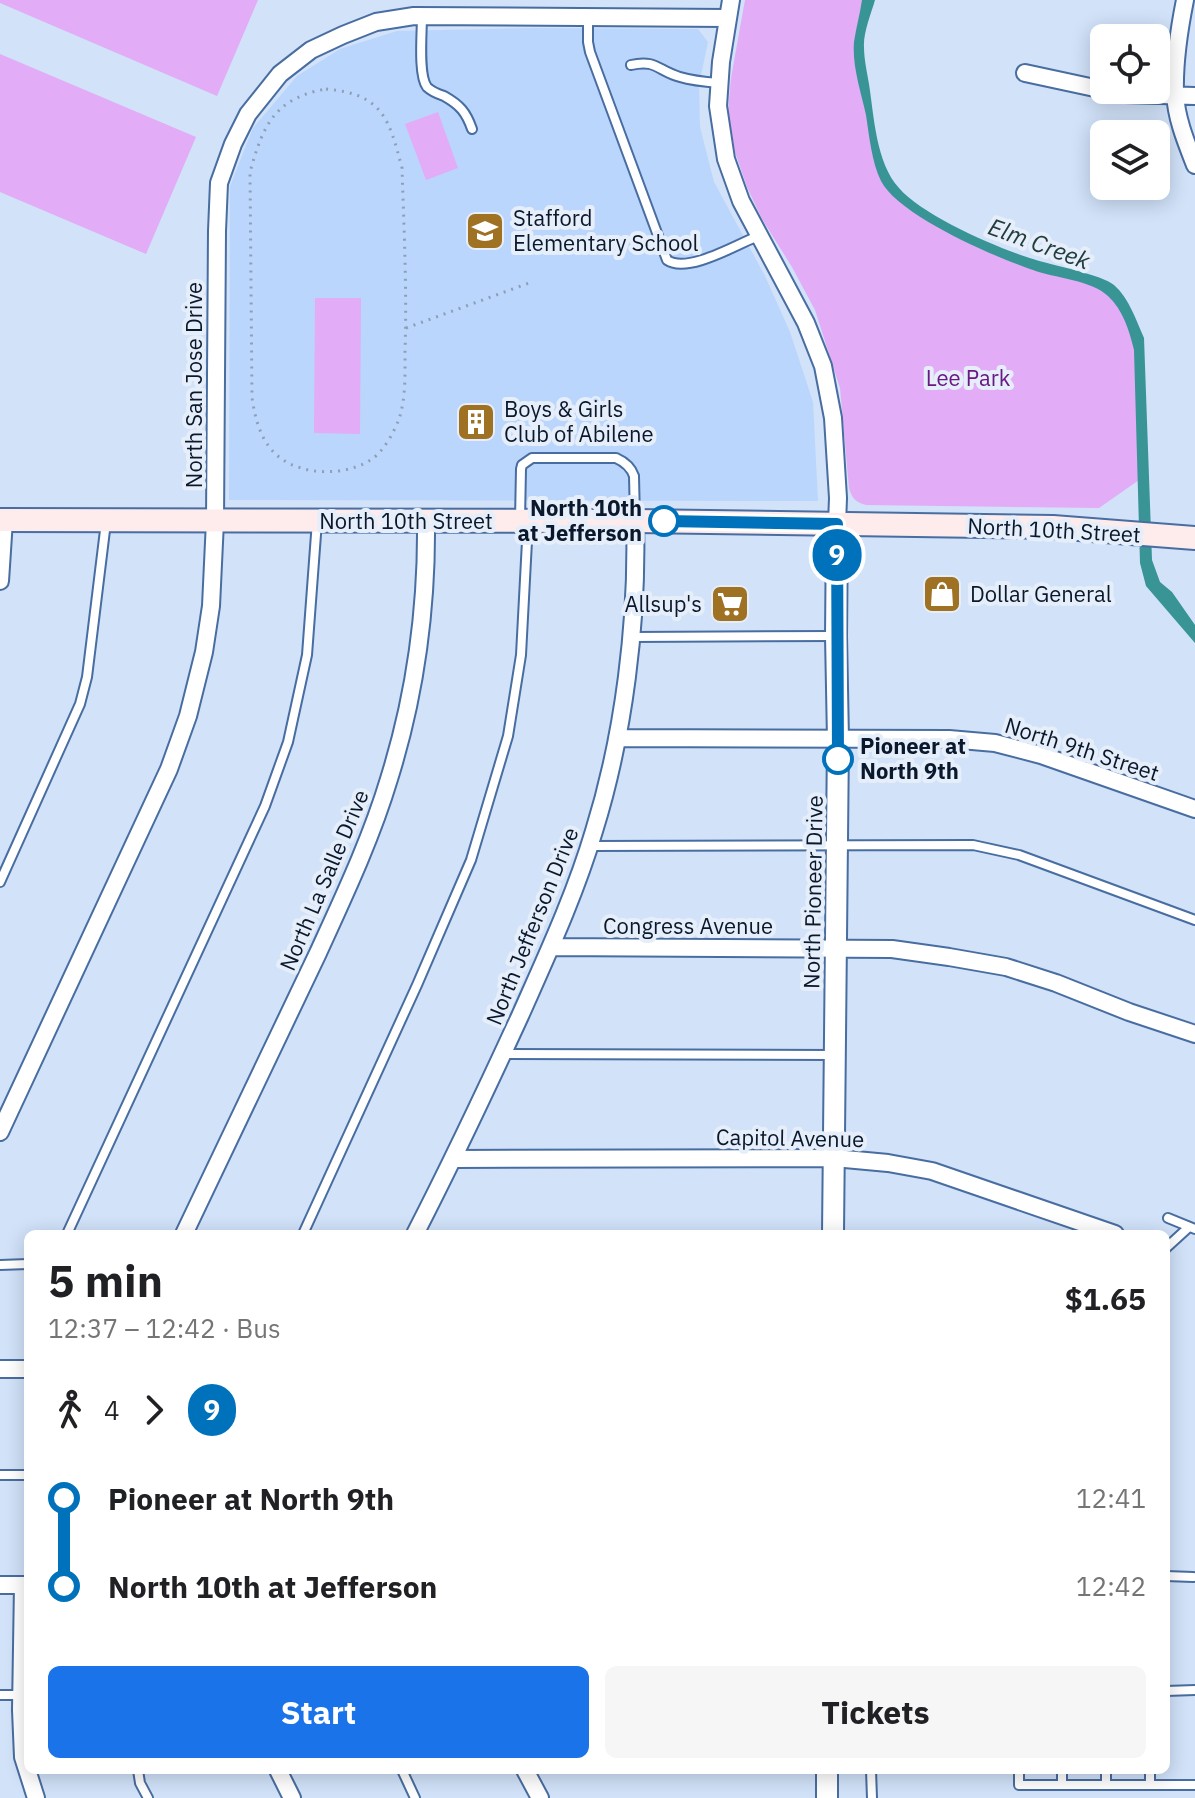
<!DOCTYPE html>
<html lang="en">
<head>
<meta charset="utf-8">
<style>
  body { margin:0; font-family:"IBM Plex Sans",sans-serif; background:#f6f6f6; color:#202124; height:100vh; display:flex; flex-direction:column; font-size:30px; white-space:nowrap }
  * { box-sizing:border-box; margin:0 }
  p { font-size:26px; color:#757577 }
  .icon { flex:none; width:44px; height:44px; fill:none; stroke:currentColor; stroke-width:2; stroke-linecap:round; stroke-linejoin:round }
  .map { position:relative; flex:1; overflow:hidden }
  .panel { position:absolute; left:24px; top:1230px; width:1146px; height:544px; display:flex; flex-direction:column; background:#fff; border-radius:12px; box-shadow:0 4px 20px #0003 }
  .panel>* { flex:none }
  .badge { padding:0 16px; border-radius:26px; font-size:28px; line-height:52px }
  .buttons { position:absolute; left:1090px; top:24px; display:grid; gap:16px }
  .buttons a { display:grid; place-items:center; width:80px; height:80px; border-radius:12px; background:#fff; box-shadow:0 4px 20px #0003; font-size:40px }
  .map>.badge { position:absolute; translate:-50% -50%; box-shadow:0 0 0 4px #fff }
  .legs { display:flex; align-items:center; gap:12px; height:88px; padding:0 24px; font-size:26px }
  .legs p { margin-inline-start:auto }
  .head { display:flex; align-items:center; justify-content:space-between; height:136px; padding:0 24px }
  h1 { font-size:44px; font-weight:800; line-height:60px }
  .primary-button { display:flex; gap:16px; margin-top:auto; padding:16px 24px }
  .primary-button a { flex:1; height:92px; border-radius:12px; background:#1a73e8; color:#fff; font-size:32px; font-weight:800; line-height:92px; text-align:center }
  .primary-button a+a { background:#f6f6f6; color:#202124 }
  ul { padding:0 24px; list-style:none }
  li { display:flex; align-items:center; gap:28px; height:88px; font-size:30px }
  li i { display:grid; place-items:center; width:12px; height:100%; margin:0 10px; background:currentColor }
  li i::after { content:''; width:20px; height:20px; margin:-10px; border:6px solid; border-radius:50%; background:#fff }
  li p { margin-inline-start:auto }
  li:first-child i { background:linear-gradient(#0000 50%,currentColor 0) }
  li:last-child i { background:linear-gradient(currentColor 50%,#0000 0) }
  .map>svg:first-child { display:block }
  .built { fill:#bbd6fc }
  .green { fill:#e2acf6 }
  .water { fill:#389495 }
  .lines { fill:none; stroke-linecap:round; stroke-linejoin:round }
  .service-casing { stroke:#486da0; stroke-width:12 }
  .minor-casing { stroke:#486da0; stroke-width:20 }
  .tertiary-casing { stroke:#486da0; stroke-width:24 }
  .secondary-casing { stroke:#486da0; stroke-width:26 }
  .path { stroke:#8e9eb4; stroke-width:3; stroke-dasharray:2 6; stroke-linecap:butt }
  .service { stroke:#fff; stroke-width:8 }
  .minor { stroke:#fff; stroke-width:16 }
  .tertiary { stroke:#fff; stroke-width:20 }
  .secondary { stroke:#feecec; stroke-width:22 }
  .line-1-casing { stroke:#fff; stroke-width:18 }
  .line-1 { stroke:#0072bc; stroke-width:12 }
  .stop-1-dot { fill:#fff; stroke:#0072bc; stroke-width:4 }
  .labels { text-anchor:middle; stroke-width:8; stroke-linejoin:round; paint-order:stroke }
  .poi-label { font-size:22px; fill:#09182c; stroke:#e6eefa; text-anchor:start }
  .park-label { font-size:22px; fill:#6a1884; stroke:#e6eefa }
  .street-label { font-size:22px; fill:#09182c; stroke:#e6eefa }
  .stop-label { font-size:22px; font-weight:bold; fill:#09182c; stroke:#e6eefa; text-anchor:end }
  .water-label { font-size:24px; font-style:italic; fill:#213d3e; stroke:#e6eefa }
</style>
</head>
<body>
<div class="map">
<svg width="1195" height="1798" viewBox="0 0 1195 1798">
  <rect width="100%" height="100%" fill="#d1e2f9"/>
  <path class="built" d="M534,28L698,29L708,42L699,85L700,127L714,182L765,276L790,332L813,402L818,501L229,500L230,186L253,128L297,76L340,49L397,31Z"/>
  <path class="green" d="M0,0H258L217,96L0,3Z
    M745,0H865L856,46L881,173L895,194L951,232L1100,288L1114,296L1130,326L1135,341L1139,480L1099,508L866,505C855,502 852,498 849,488L840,388L815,310L792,267L762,219L747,187L735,152L728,111L731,78Z
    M0,54L196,137L146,254L0,192Z
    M438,112L458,168L426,180L405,124Z
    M315,298H361L360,434L314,433Z"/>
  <path class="water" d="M862,0H875C871,14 863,33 864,47C864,59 867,72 869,84C874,116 876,163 899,188C923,216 997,248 1033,259C1051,265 1103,275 1114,285C1129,298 1136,320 1144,338L1152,560L1160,582L1172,592L1195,625V643L1146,586L1140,563L1134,350C1129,330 1123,310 1108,296C1091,280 1054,278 1033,270C995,257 899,216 881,181C872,163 869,135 866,115C861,92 852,66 854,42C856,28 860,14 862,0Z"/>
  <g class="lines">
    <defs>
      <path id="service" d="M422,16C422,33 418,75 427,87C431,91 438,94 444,96C460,105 466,112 472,129
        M588,17V42L590,52L667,260C687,274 736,245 758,236
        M631,65C656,59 658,71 680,77C693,81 706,82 719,83
        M520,520L521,469L522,465L532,458H616C625,462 631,467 634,476L635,520
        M632,637L835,636
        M590,846L973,845L1019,855L1195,920
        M0,882L80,704L87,677L106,522
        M503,1054L834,1055
        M1168,1218L1195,1229
        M67,1234L265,806L288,742L307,655L317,521
        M303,1234L417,985L471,860L508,736L521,655L528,522
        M1166,1248L1189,1227
        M0,1265L28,1264
        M0,1475H28
        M1166,1576L1193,1577
        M1166,1691L1195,1690
        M0,1695H23
        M138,1770L140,1783L148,1798
        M402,1770L415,1798
        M871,1770L872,1798
        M1019,1770V1785H1062
        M1062,1770V1785H1195
        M1106,1770V1785
        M1150,1785V1770"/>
      <path id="minor" d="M731,0L721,62L718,106L726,159L741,201L806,323L823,366L833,418L838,498L837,524
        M1185,0C1179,30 1174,62 1175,93C1176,118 1186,142 1195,165
        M1025,73L1104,90
        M1105,90L1125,94L1195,96
        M0,581L4,520
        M617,738L949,739L995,743L1041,755L1195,809
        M551,947L892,949L949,957L1006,967L1056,983L1129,1012L1195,1034
        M0,1132L169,769L188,716L204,652L211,606L215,521L217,231L219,183L233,144L248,114L280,74L311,50L343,35L376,22L414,16L727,18
        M454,1159L834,1158L888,1163L932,1171L1115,1234
        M184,1234C228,1140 274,1047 318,953C344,896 371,839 389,779C415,696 427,607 426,521
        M415,1234C452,1162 486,1090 520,1016C547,955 575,895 594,831C624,735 638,621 635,521
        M0,1369H28
        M0,1585H28
        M23,1585L21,1710L23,1757L36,1798
        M278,1770L292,1798
        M525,1770L540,1798"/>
      <path id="tertiary" d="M833,1234L838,740L836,636L837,524
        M827,1798V1770"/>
      <path id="secondary" d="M0,520L635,521L1053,527L1195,538"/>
    </defs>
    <use href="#service" class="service-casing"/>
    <use href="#minor" class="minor-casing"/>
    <use href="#tertiary" class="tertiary-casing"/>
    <use href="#secondary" class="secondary-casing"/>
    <path class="path" d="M326,89C383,94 389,119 402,168C404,229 407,291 405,352C405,374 406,398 399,419C394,432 384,451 372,459C353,472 323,475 301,468C267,458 257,431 252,398L250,172C263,125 275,98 326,89Z
      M406,328L529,283"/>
    <use href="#service" class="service"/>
    <use href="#minor" class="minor"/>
    <use href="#tertiary" class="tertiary"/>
    <use href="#secondary" class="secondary"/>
  </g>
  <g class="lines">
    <defs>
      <path id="line-1" d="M664,521L837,524L838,759"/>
    </defs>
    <use href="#line-1" class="line-1-casing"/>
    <use href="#line-1" class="line-1"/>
  </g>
  <defs>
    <symbol id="school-square" viewBox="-11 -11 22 22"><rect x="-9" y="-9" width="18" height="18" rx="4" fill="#9f7123" stroke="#e6eefa"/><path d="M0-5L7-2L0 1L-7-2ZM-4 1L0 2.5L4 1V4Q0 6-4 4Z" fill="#fff"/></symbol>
    <symbol id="building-square" viewBox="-11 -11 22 22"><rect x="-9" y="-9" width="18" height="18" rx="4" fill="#9f7123" stroke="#e6eefa"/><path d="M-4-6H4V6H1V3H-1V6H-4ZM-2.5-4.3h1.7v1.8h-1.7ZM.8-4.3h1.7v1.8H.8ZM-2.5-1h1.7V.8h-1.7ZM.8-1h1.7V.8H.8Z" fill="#fff"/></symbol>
    <symbol id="shop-square" viewBox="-11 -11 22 22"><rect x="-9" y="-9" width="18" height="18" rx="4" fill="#9f7123" stroke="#e6eefa"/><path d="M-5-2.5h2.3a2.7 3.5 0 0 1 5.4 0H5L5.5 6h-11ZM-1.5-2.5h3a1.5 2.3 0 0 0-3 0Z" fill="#fff"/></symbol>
    <symbol id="supermarket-square" viewBox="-11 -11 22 22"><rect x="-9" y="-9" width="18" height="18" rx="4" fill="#9f7123" stroke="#e6eefa"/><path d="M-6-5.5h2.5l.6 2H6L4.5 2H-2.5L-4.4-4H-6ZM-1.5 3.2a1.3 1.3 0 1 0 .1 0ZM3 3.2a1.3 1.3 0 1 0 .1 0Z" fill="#fff"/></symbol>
  </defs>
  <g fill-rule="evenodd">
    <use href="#school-square" x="463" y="209" width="44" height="44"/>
    <use href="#building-square" x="454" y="400" width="44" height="44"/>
    <use href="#shop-square" x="920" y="572" width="44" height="44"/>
    <use href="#supermarket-square" x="708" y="582" width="44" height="44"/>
  </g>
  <g class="stop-1-dot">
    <circle cx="664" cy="521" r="14"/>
    <circle cx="838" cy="759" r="14"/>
  </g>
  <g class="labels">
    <g class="poi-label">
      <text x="513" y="226">Stafford<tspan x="513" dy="25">Elementary School</tspan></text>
      <text x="504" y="417">Boys &amp; Girls<tspan x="504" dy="25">Club of Abilene</tspan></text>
      <text x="970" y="602">Dollar General</text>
      <text x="702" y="612" text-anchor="end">Allsup's</text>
    </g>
    <g class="park-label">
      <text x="968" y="386">Lee Park</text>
    </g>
    <g class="street-label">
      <text transform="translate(194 385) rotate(-90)" y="8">North San Jose Drive</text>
      <text x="406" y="529">North 10th Street</text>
      <text transform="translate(1054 530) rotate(3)" y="8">North 10th Street</text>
      <text transform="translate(1082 749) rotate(18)" y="8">North 9th Street</text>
      <text transform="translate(324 880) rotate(-67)" y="8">North La Salle Drive</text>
      <text transform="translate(813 892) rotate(-89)" y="8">North Pioneer Drive</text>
      <text transform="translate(532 926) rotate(-68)" y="8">North Jefferson Drive</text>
      <text x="688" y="934">Congress Avenue</text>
      <text transform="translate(790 1138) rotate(1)" y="8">Capitol Avenue</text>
    </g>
    <g class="stop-label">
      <text x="642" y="516">North 10th<tspan x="642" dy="25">at Jefferson</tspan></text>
      <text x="860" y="754" text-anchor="start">Pioneer at<tspan x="860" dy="25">North 9th</tspan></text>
    </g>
    <g class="water-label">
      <text transform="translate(1039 244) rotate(20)" y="8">Elm Creek</text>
    </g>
  </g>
</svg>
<div class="buttons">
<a><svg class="icon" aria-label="locate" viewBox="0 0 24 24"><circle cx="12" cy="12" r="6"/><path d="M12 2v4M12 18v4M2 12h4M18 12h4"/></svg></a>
<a><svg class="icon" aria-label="layers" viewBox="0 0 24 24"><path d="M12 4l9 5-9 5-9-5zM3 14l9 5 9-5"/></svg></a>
</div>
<b class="badge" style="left:837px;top:555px;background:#0072bc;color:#fff">9</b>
<section class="panel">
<div class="head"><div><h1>5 min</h1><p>12:37 – 12:42 · Bus</p></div><b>$1.65</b></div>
<div class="legs"><svg class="icon" aria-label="walk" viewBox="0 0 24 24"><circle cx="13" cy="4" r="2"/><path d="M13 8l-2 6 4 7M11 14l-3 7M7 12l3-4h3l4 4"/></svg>4<svg class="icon" aria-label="forward" viewBox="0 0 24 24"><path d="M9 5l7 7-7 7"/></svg><b class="badge" style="background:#0072bc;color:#fff">9</b></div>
<ul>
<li><i style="color:#0072bc"></i><b>Pioneer at North 9th</b><p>12:41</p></li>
<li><i style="color:#0072bc"></i><b>North 10th at Jefferson</b><p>12:42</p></li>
</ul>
<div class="primary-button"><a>Start</a><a>Tickets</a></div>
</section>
</div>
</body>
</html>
